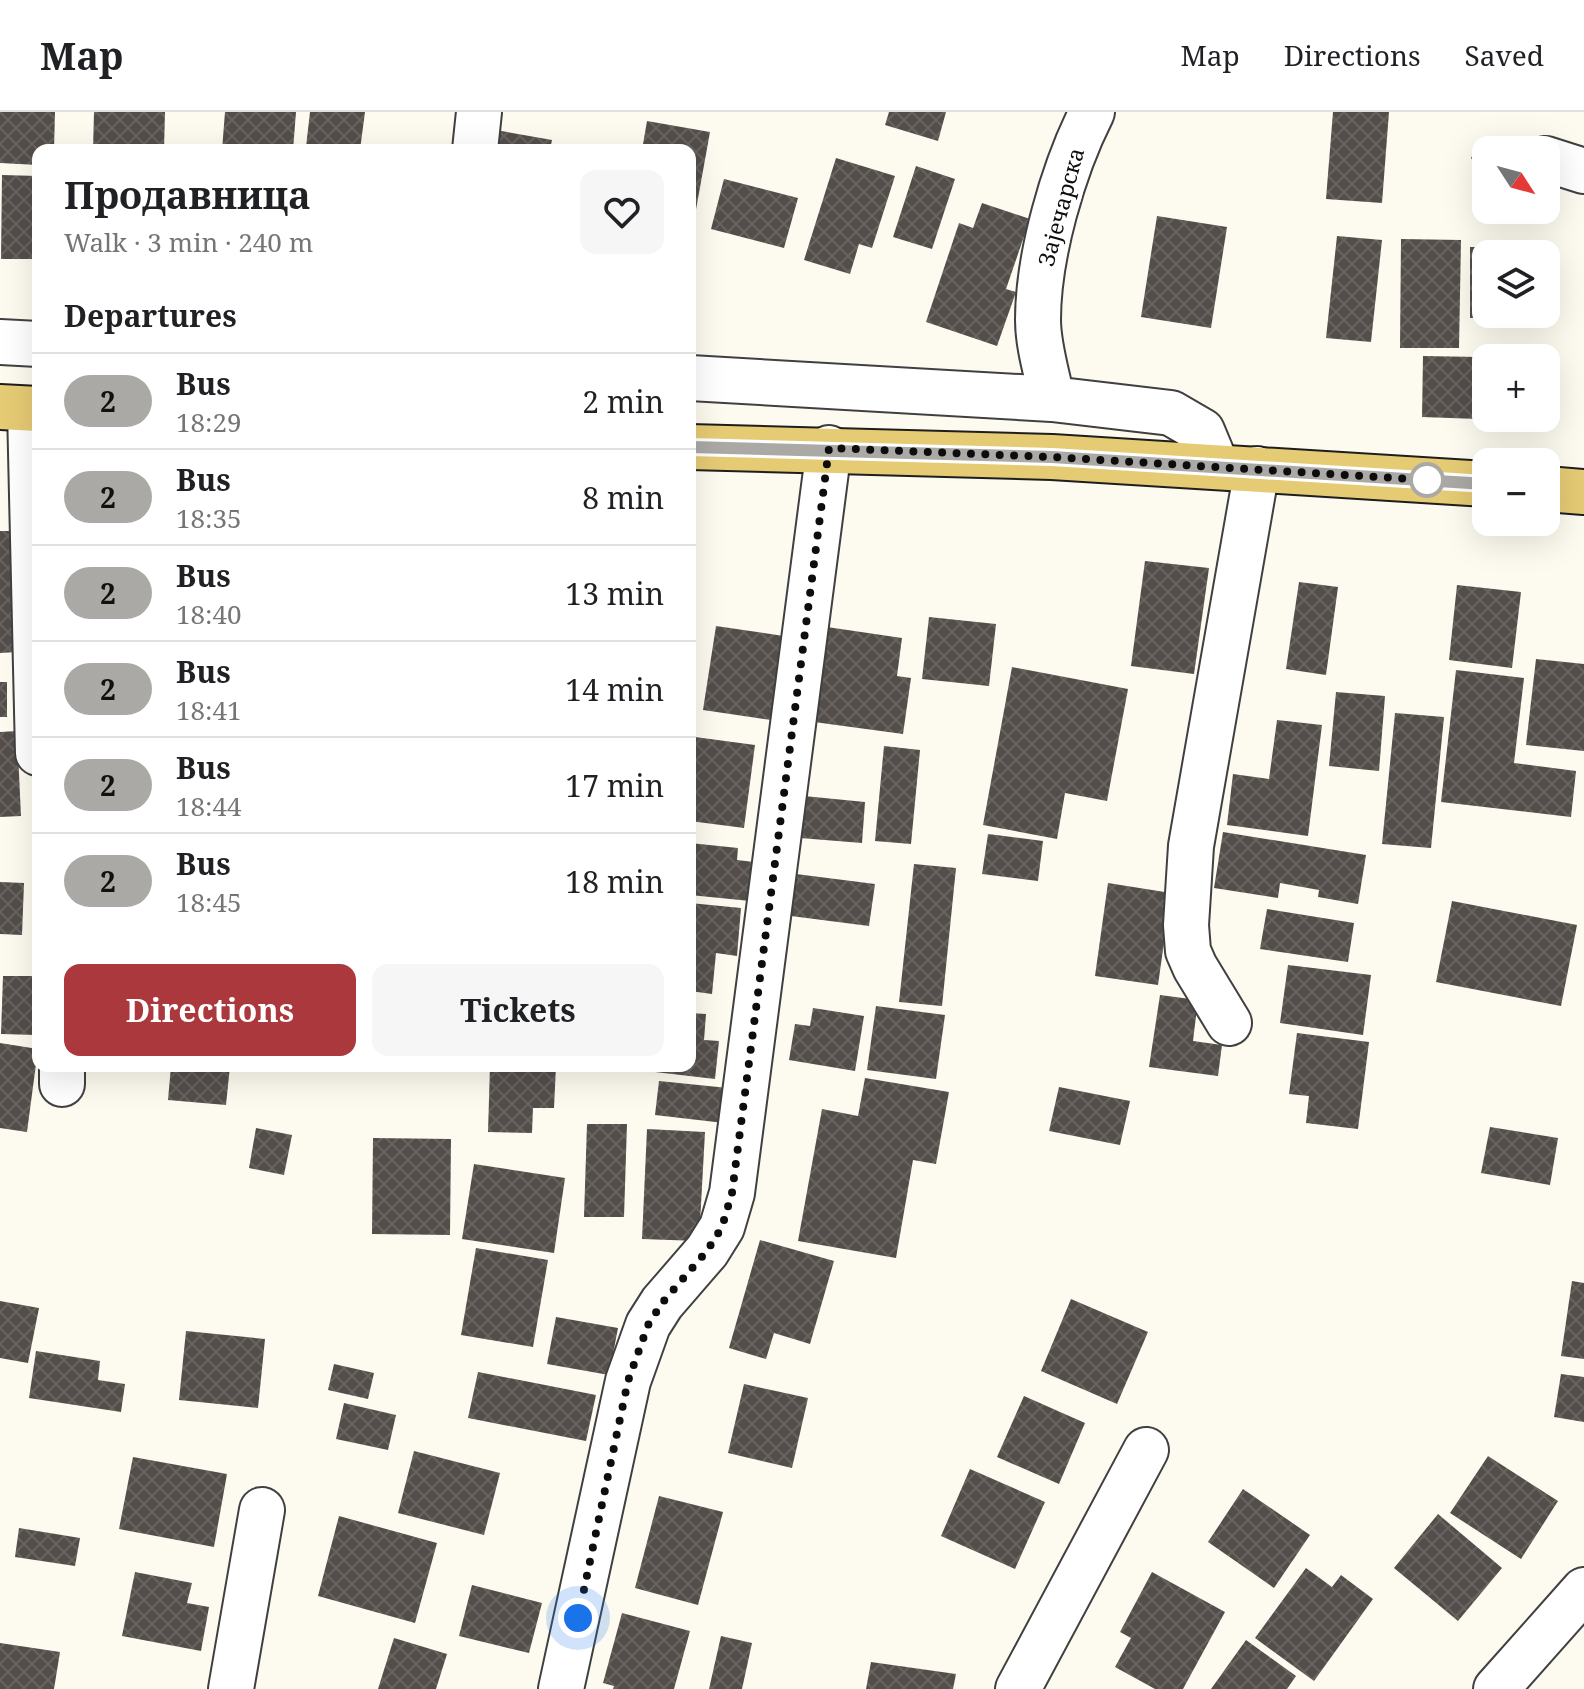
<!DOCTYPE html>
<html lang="en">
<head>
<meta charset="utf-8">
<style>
  body { margin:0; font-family:"Noto Serif",serif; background:#f6f6f6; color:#202124; height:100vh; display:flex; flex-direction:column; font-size:30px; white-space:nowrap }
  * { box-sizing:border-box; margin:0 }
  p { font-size:26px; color:#757577 }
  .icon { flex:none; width:44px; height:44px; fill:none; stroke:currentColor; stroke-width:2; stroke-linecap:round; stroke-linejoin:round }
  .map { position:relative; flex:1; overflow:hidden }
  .drawer { position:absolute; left:32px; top:32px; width:664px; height:928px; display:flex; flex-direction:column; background:#fff; border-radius:16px; box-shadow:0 8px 32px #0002 }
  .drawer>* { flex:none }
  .badge { padding:0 16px; border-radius:26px; font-size:28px; line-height:52px }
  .needle { width:52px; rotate:126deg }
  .buttons { position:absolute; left:1472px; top:24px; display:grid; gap:16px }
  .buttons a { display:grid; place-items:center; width:88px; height:88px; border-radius:16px; background:#fff; box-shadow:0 8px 32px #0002; font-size:40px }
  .you { position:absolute; width:40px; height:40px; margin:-20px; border:6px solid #fff; border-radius:50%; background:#1a73e8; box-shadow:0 0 0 12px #1a73e833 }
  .map>.badge { position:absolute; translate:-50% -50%; box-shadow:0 0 0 4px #fff }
  h2 { padding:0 32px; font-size:30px; line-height:72px }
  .round { display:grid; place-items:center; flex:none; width:84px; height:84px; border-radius:16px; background:#f6f6f6 }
  .head { display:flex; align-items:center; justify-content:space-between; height:136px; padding:0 32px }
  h1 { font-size:38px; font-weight:700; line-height:60px }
  .primary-button { display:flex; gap:16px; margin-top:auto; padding:16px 32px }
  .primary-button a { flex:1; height:92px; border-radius:16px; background:#aa383d; color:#fff; font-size:32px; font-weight:700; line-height:92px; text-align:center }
  .primary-button a+a { background:#f6f6f6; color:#202124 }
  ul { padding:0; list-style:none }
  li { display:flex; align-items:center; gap:24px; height:96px; padding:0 32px; border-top:2px solid #e0e0e0 }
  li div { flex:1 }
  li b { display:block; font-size:30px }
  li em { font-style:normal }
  li .badge { min-width:88px; font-weight:700; text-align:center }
  header { display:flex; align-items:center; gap:48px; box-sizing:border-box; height:112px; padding:0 40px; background:#fff; border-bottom:2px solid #e0e0e0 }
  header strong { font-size:38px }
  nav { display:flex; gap:44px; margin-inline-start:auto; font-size:28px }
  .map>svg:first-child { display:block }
  .building { fill:url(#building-cross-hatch) }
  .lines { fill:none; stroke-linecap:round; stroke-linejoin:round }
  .minor-casing { stroke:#404040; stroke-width:48 }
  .major-casing { stroke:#1e1e1e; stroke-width:48 }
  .minor { stroke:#fff; stroke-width:44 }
  .major { stroke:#e6cb75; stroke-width:44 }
  .line-casing { stroke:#fff; stroke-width:18 }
  .line { stroke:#aba9a6; stroke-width:12 }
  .walk { stroke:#0d0d0d; stroke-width:8; stroke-dasharray:0 14.4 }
  .stop-dot { fill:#fff; stroke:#aba9a6; stroke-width:4 }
  .labels { text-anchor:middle; stroke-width:8; stroke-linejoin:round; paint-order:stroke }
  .street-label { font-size:22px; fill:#0d0d0d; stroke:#fff }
</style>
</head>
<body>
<header>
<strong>Map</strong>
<nav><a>Map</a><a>Directions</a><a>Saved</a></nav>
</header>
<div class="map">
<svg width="1584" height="1577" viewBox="0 0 1584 1577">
  <defs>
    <pattern id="building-cross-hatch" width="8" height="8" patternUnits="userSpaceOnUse" patternTransform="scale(2)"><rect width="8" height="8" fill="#544e4b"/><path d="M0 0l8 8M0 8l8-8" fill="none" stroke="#686360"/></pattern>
  </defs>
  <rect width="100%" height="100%" fill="#fdfaef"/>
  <path class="building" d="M0,0H55L54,38H38V53L0,51Z
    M94,0H165L164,38H93Z
    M225,0H296L293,38H222Z
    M310,0H365L360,38L306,35Z
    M889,0H946L938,29L885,13Z
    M1333,0H1389L1382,91L1326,87Z
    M647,9L710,20L693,114L690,113V38H642Z
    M496,18L552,28L550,38H493Z
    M1480,30L1493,38H1486V67L1471,46Z
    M836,46L895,64L872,136L859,132L850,162L804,148Z
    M916,54L955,67L932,137L893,125Z
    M2,63L38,64V147H1Z
    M724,67L798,86L784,136L711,117Z
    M982,91L1030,107L1006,177L1016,180L997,234L926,210L959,111L973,116Z
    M1157,104L1227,115L1211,216L1141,205Z
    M1337,124L1382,128L1371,230L1326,226Z
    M1401,127L1461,128L1459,236H1400Z
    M1470,135H1500L1499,142H1486V202H1542V206H1470Z
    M1423,244L1479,245L1478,307L1422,305Z
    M0,419H10L17,540L0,541Z
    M1145,449L1209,456L1194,562L1131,554Z
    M1299,470L1338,475L1326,563L1286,557Z
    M1457,473L1521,480L1512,556L1449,548Z
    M929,505L996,512L989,574L922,567Z
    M716,514L784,524L771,608L703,598Z
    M827,515L902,526L897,564L911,566L903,622L814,610Z
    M1536,547L1584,552V639L1526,633Z
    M1012,555L1128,577L1107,689L1065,681L1057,727L983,713Z
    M1456,558L1524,566L1514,651L1576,659L1571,705L1441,690Z
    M0,570H7V605H0Z
    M1336,580L1385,584L1379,659L1329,654Z
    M1395,601L1444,605L1431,736L1382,732Z
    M1277,608L1322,613L1308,724L1227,713L1233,662L1269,667Z
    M17,619L21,704L0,705V620Z
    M695,625L755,633L744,716L690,709Z
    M884,634L920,638L911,732L875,729Z
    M804,684L865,690L862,731L800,726Z
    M1223,720L1366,743L1358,792L1318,785L1319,778L1280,771L1278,786L1214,776Z
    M988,722L1043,729L1038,769L982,762Z
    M690,731L738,736L737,748L754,750L750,789L690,783Z
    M914,752L956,756L942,894L899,890Z
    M796,762L875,772L869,814L791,804Z
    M0,770L24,771L22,823L0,822Z
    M1108,771L1171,781L1158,873L1095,864Z
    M1452,789L1577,813L1561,894L1436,870Z
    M690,791L741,796L737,844L716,841L712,882L690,879Z
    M1267,797L1354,811L1348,850L1260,837Z
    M1288,853L1371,863L1363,923L1280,911Z
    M3,864H38L36,923L1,922Z
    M1160,883L1198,888L1193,929L1222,933L1218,964L1149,955Z
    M876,894L945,903L936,967L867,958Z
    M813,896L864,904L855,959L789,948L795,912L810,914Z
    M690,901L706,902L704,928L719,929L715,967L655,960L656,954H690Z
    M1297,921L1369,930L1358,1017L1306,1011L1309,984L1289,982Z
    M0,931L38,937L27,1020L0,1016Z
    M171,954H230L226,993L168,988Z
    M490,954H556L554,996H533L532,1021L488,1020Z
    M865,966L949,980L936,1052L913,1048L896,1146L798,1129L822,997L858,1004Z
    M659,969L728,976L724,1011L655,1003Z
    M1059,975L1130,989L1120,1033L1049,1019Z
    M587,1012H627L624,1105H584Z
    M1490,1015L1558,1026L1550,1073L1481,1061Z
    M256,1016L292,1023L284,1063L249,1056Z
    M647,1017L705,1020L699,1129L642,1127Z
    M373,1026L451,1027L450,1123L372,1122Z
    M474,1052L565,1066L554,1141L462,1127Z
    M760,1128L834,1149L810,1232L774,1221L766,1247L729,1236Z
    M476,1136L548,1148L533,1235L461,1223Z
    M1572,1169L1584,1171V1247L1561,1244Z
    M1071,1187L1148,1220L1117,1292L1041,1259Z
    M0,1189L39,1196L28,1251L0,1246Z
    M556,1205L618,1216L609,1263L547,1252Z
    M186,1219L265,1227L258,1296L179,1288Z
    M36,1239L100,1249L98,1268L125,1272L121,1300L29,1286Z
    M334,1252L374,1261L368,1287L328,1278Z
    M478,1260L596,1283L586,1329L468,1306Z
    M1561,1262L1584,1265V1310L1554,1305Z
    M744,1272L808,1286L792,1356L728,1341Z
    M1024,1284L1085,1311L1059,1372L997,1345Z
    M344,1291L396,1303L388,1338L336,1327Z
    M414,1339L500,1361L484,1423L398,1401Z
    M1488,1344L1558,1389L1521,1447L1450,1401Z
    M133,1345L227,1362L214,1435L119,1417Z
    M970,1357L1045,1390L1015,1457L941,1424Z
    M1243,1377L1310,1423L1274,1476L1208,1430Z
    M659,1384L723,1400L698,1493L635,1476Z
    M1438,1402L1502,1456L1458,1509L1394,1456Z
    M339,1404L437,1431L415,1511L318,1484Z
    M19,1416L80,1426L75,1454L15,1445Z
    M1306,1456L1332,1475L1341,1463L1373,1487L1314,1569L1255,1526Z
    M135,1460L192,1471L187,1491L209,1495L201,1539L122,1524Z
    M1152,1460L1225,1500L1183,1577H1155L1115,1555L1131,1526L1120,1520Z
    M472,1473L542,1491L529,1541L459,1524Z
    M622,1501L690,1519L674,1577H613L614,1574L603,1571Z
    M721,1524L752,1531L742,1577H709Z
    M394,1526L447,1542L436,1577H378Z
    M1246,1528L1296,1564L1287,1577H1211Z
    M0,1531L60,1540L54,1577H0Z
    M871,1550L956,1562L953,1577H866Z"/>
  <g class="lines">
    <defs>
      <path id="minor" d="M475,38L479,0
        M1546,47L1584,59
        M0,230L38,232
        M690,266L1052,287L1171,301L1202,319L1217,355
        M1052,287C1047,262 1038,234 1038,208C1038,144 1063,57 1092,0
        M30,297L38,641
        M1229,911L1195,855L1188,839L1186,813L1191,734L1257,357
        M62,972V954
        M231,1577L262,1398
        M561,1577L628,1269L648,1213L662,1191L707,1139L722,1115L732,1081L829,336
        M1018,1577L1146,1338
        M1496,1577L1584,1478"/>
      <path id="major" d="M0,295L38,297
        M690,335L1052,345L1486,372
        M1546,377L1584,380"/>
    </defs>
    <use href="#minor" class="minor-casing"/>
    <use href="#major" class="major-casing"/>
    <use href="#minor" class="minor"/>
    <use href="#major" class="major"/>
  </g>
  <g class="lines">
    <defs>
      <path id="line" d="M690,335L1052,345L1486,372"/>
    </defs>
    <use href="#line" class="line-casing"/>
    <use href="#line" class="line"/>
    <path class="walk" d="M578,1506L628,1269L648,1213L662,1191L707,1139L722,1115L732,1081L829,336L1052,345L1427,368"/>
  </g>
  <circle class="stop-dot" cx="1427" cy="368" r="16"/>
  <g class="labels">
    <g class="street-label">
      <text transform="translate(1061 95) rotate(-75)" y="8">Зајечарска</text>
    </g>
  </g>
</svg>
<div class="buttons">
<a><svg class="needle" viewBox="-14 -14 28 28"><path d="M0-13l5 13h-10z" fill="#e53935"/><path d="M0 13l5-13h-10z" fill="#757577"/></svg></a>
<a><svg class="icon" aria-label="layers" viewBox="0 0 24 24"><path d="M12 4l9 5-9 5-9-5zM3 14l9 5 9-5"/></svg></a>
<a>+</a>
<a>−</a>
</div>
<div class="you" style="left:578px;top:1506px"></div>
<section class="drawer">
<div class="head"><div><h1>Продавница</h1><p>Walk · 3 min · 240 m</p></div><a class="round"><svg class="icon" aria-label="heart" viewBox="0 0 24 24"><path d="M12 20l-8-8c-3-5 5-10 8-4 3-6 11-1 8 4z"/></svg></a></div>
<h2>Departures</h2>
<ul>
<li><span class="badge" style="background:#aba9a6;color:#111">2</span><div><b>Bus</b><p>18:29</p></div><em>2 min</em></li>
<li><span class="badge" style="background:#aba9a6;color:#111">2</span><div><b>Bus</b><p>18:35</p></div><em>8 min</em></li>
<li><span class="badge" style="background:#aba9a6;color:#111">2</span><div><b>Bus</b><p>18:40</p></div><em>13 min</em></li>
<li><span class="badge" style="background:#aba9a6;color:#111">2</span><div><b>Bus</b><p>18:41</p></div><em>14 min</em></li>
<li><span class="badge" style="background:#aba9a6;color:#111">2</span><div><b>Bus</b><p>18:44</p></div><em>17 min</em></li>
<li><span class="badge" style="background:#aba9a6;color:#111">2</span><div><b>Bus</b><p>18:45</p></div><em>18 min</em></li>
</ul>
<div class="primary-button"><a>Directions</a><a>Tickets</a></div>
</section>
</div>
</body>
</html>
